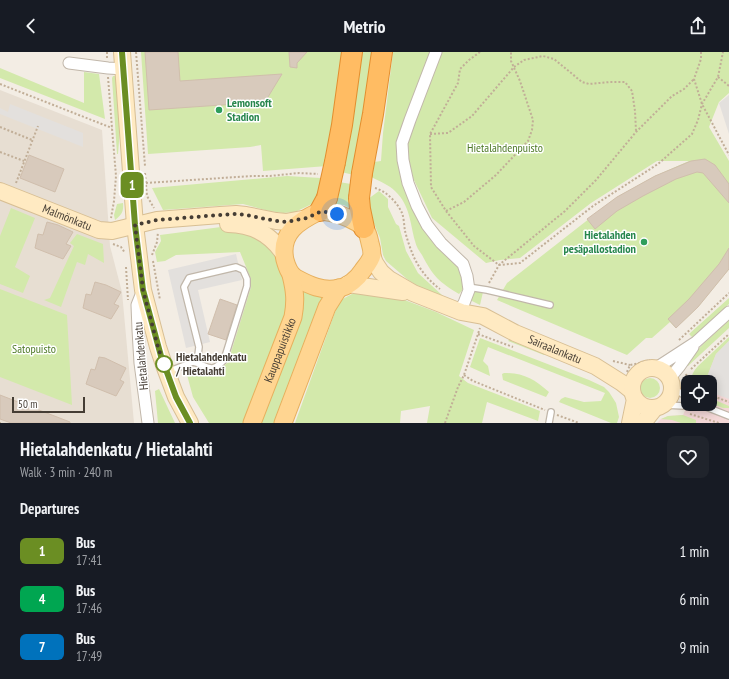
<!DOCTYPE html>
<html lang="en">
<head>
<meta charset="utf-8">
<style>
  body { margin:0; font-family:"PT Sans Narrow",sans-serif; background:#20242c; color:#f1f3f6; height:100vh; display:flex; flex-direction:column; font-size:15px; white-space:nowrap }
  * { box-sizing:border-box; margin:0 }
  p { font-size:13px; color:#9ea1a6 }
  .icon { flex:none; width:22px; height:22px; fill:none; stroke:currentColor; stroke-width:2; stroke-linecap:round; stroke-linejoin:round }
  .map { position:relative; height:371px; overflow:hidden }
  .panel { display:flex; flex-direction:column; background:#171b24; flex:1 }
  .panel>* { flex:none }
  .badge { padding:0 8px; border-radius:6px; font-size:14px; line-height:26px }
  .tools { position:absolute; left:681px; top:323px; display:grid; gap:8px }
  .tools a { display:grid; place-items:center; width:36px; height:36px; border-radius:8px; background:#171b24; box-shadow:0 2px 10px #0003; font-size:20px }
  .scale { position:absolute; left:12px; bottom:10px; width:73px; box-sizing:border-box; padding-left:4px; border:2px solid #453d34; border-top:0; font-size:11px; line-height:14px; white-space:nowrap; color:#453d34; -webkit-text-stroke:3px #fff; paint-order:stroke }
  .you { position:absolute; width:20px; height:20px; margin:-10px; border:3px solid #fff; border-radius:50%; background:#1a73e8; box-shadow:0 0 0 6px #1a73e833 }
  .map>.badge { position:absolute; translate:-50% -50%; box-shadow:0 0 0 2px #fff }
  h2 { padding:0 20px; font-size:15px; line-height:36px }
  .round { display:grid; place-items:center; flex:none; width:42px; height:42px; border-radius:8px; background:#20242c }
  .overview { display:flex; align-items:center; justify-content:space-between; height:68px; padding:0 20px }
  h1 { font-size:19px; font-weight:700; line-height:30px }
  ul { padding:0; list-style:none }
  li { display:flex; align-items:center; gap:12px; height:48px; padding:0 20px }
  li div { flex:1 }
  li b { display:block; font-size:15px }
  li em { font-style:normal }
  li .badge { min-width:44px; font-weight:700; text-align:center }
  header { display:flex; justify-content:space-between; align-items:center; height:52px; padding:0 20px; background:#171b24; font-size:18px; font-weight:700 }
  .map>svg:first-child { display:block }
  .residential { fill:#e7ded2 }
  .medical { fill:#f4d8d7 }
  .green { fill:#d3e9ab }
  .parking { fill:#e3e0dd }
  .building { fill:#d8cabc; stroke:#d0beac }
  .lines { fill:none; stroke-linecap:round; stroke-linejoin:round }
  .lane-casing { stroke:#c1b7aa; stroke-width:8 }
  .street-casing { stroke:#c1b7aa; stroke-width:13 }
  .secondary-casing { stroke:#d8bf94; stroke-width:18 }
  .primary-casing { stroke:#e7b05e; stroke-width:19 }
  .highway-casing { stroke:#e28e2f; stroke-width:22 }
  .path { stroke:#c1ae97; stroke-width:2; stroke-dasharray:2 2; stroke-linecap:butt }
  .lane { stroke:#fff; stroke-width:5.5 }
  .street { stroke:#fff; stroke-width:11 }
  .secondary { stroke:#ffeac2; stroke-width:16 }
  .primary { stroke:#ffd591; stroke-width:17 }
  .highway { stroke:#ffbc63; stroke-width:20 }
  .highway-bridge-casing { stroke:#e28e2f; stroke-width:22; stroke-linecap:butt }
  .highway-bridge { stroke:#ffbc63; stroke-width:20 }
  .line-casing { stroke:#fff; stroke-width:9 }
  .line { stroke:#6b8e23; stroke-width:6 }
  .walk { stroke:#453d34; stroke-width:4; stroke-dasharray:0 7.2 }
  .leisure-dot { fill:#2e9e5b; stroke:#fff; stroke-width:1.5 }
  .stop-dot { fill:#fff; stroke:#6b8e23; stroke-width:2 }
  .labels { text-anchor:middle; stroke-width:3; stroke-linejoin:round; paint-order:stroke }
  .leisure-label { font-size:12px; font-weight:bold; fill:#27864d; stroke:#fff; text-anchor:start }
  .park-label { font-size:12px; fill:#4d7926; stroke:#fff }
  .street-label { font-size:12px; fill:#453d34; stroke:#fff }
  .stop-label { font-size:12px; font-weight:bold; fill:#453d34; stroke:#fff; text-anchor:start }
</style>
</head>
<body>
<header><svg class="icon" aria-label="back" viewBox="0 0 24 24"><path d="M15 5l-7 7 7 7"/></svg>Metrio<svg class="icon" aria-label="share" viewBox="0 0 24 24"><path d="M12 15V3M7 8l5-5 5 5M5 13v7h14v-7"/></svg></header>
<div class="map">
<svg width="729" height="371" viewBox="0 0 729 371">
  <rect width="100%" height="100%" fill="#f3ede4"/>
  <path class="residential" d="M0,38L102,78L110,194L122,240L134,371H0Z"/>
  <path class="medical" d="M729,289V371H657L661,367L668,364L683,363L688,352H710V330H694V322Z"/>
  <path class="green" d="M141,0H346L327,114L263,119L261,93L250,95L148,102Z
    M359,0H373L354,123L341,120Z
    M393,0H729V41L719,50L709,75L729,109V217L698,255L676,276L670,270L652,286H646L627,303L497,248L507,231L617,145L655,124L689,109H657L591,151L520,206L500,208L486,211L432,166L413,126L400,120L404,130L462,218C464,226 466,237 459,242C439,230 433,224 422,203C419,199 416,194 415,189C410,171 410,153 395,139C389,133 379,129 371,125L374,110L381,109L383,81Z
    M0,16L84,51V20L99,22L105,67L0,26Z
    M113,24H117L121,64L118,102H117L112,26Z
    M287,124L321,126L317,146L312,152L295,160L283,161L269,159L243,152L163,158L152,136Z
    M339,130L351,132L353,158L344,153L333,152Z
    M379,139L388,147V155L396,172L399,174L406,199L418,221L443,244L455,249L457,253L419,235L407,227L386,209L383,203L380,186L368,157V147Z
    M123,151C124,160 121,163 115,168L114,163L117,152Z
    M11,156L35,166L15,215L30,224L23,241L0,232V184Z
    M221,175H234L243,177L275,198L277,213L285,231L289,264L248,371H209L193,345L187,323C190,322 193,320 196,319C199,318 202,319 205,320C215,322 222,316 228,310L251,235V227L240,200L176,203L165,209L157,210L155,200L161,189L160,183Z
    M77,182L103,192L104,211L88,202L85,213L77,210L61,255L44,248L50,246L74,194L70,191Z
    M300,235L323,243L309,283L274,371H261Z
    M0,237L67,263L72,353L0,325Z
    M476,239L483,240L480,253L472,249L471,247L472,241Z
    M374,240L402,247L436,260L474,278L459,324L468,331L540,359L538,369L487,350L482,371H427L430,354L401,359L400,371H295L339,249L352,242Z
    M729,246V252L693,286L689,282Z
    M729,268V276L688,314H683C697,297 713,283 729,268Z
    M729,285V289L716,302L705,330H692C690,324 694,319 698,314Z
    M480,286L589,328L604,335L609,340L616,351L619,365L617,371H611L559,350L561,347L565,345L584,350L601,349L605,341L488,295L483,309L488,314L490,324L470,315Z
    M510,287L545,301L544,303L508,289Z
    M504,321C524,321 534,327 549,340L546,345L503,328L502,322Z
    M640 336a10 10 0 1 1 20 0a10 10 0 1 1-20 0Z
    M159,337L175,371H158L155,339Z
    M710,346L729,354V356H723L710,351Z
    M683,363L696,368V371H681L672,368L661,367L668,364Z"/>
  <path class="parking" d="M729,43V82L719,51Z
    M10,52L83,81V95L0,62V56L8,60Z
    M236,202L242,228L198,238L210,290L186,296L168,218Z
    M729,289V347L710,340V330H705L716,302Z"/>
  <path class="building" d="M145,0H178L180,29L282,22L265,50L149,58Z
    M289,0H307L297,11V16L290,15Z
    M29,103L64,117L55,140L20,126Z
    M705,107L715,113L729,132V151L703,121L697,120L676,127L643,144L617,159L595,177L587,167L617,145L655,124L691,109Z
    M47,170L58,173L73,180L66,192L71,194L63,207L35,196L38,182L43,183Z
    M729,196V217L698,255L676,276L668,267L689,247L719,212Z
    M95,230L106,233L121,240L114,252L119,254L111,267L83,256L86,242L91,243Z
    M220,247L237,253L226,288L208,282Z
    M99,305L105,306L126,316L120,328L124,330L116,344L86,332L91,317L95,318Z
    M0,343L70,370V371H11L0,367Z"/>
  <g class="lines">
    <defs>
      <path id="lane" d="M468,235L487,238L550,253
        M167,320L193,310L198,303L199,295L184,235L189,226L236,215L243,218L247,227V234L224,308C210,323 208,313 193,310
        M672,335L688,346
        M664,353L705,355
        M701,353L729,364
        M549,371L551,360"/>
      <path id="street" d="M436,0L410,68L402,91L403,108L408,131L417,154L427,173L441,191L463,212L467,224L469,238L464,251L459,259
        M69,11L108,16L124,17
        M143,238L137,253L138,278L140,311L148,371
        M656,316L696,290L729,260
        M670,326L679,315L693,295"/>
      <g id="secondary">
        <path d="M122,0L135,173L143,238L158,295L164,313L176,345L190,371"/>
        <path id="s1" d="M0,139L99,178L112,179L157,168L220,163L236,162L246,163L276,169L286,170L307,166"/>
        <path d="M228,172C251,172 270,182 283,201"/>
        <path id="s2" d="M372,203L375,211L381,220L389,227L413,241L461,260L483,264L515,281L595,314L622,331L632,339"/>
        <path d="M348,232L403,240"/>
        <circle cx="652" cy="336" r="20"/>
        <path d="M630,371L635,347"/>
        <path d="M643,371L655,356"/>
      </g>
      <g id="primary">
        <path d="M320,159C334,160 346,164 358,171C360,173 363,174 365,177C368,181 369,186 370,191C371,194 372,199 372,203C371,208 366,214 363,218C358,226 348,235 339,236C323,240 309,233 296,226C289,222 287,215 285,208C279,181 299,169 320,159Z"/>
        <path id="s3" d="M252,371L293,265C296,249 295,239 291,223"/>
        <path d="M283,371L327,255L339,236"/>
      </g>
      <path id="highway" d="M335,110L342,73L352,0
        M362,121L373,62L382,0
        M359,146L360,157L364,176
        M320,159L327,146"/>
    </defs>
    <use href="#lane" class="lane-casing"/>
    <use href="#street" class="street-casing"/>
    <use href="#secondary" class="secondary-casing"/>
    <use href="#primary" class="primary-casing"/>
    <use href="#highway" class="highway-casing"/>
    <path class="path" d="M107,0V7
      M136,0L145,114
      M480,0L469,8L460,17L458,31L430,82L431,135L446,159L474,194L499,213L520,211L593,154L658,112L692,82L698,68L702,52L718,25L723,0
      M701,0V7L694,27L702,52L729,103
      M108,25L112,76L116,124L114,149L111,166
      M718,25L729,34
      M0,32L112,76
      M0,75L32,88
      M430,82L448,81L472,64L514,15L524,8L543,4L554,7L582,30L589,32L610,30H625L632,39L635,59L636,79
      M0,100L24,109
      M145,121L147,144L154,156
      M16,131L38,74
      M146,131L252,124H270L299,121L318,122
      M375,136C386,139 397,150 402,161C404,166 404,173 405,179C407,187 410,196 413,203C419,217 428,228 440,237
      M446,159L464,150L496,123L528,89L532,78L533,68L520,29L511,9V0
      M113,192L121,195L125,201
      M152,203L157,190L158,180
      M153,209L160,248
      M126,215L128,248
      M489,231L499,213L565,159L596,128L636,80L672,44L684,37L694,27
      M478,282L513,295
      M679,288L729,241
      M613,309L630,313
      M691,317L729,282
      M627,320L630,313L640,311L650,308
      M686,322L689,330
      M464,323L473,329L545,358
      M710,343L729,350
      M690,362L719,371
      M557,363L579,371
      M0,371H1
      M445,371L458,335L464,323L480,276"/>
    <use href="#lane" class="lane"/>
    <use href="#street" class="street"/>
    <use href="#secondary" class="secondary"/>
    <use href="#primary" class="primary"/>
    <use href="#highway" class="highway"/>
    <defs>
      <path id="highway-bridge" d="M327,146L335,110
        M359,146L362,121"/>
    </defs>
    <use href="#highway-bridge" class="highway-bridge-casing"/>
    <use href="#highway-bridge" class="highway-bridge"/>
  </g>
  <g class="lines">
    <defs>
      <path id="line" d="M122,0L135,173L143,238L161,304L176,345L190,371"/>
    </defs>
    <use href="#line" class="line-casing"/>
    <use href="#line" class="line"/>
    <path class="walk" d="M164,312V313L158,295L143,238L135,173L157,168L220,163L236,162L246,163L276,169L286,170L307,166L320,160H328L337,162"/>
  </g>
  <g class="leisure-dot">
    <circle cx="219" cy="58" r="4"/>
    <circle cx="644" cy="190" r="4"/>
  </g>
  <circle class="stop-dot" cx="164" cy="312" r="8"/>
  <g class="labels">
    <g class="leisure-label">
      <text x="227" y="55">Lemonsoft<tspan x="227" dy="14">Stadion</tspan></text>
      <text x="636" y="187" text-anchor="end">Hietalahden<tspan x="636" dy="14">pesäpallostadion</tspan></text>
    </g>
    <g class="park-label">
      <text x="505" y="100">Hietalahdenpuisto</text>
      <text x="34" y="301">Satopuisto</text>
    </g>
    <g class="street-label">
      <text dy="4" stroke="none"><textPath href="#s1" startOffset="72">Malmönkatu</textPath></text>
      <text dy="4" stroke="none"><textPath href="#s2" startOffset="211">Sairaalankatu</textPath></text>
      <text dy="4" stroke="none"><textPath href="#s3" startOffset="78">Kauppapuistikko</textPath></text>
      <text transform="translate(141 304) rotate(-95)" y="4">Hietalahdenkatu</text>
    </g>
    <g class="stop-label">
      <text x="176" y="309">Hietalahdenkatu<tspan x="176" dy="14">/ Hietalahti</tspan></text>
    </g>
  </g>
</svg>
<div class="tools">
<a><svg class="icon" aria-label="locate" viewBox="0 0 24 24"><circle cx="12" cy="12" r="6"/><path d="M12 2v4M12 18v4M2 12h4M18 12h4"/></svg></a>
</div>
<div class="scale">50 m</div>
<div class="you" style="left:337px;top:162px"></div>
<b class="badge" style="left:132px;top:133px;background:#6b8e23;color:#fff">1</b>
</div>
<section class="panel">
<div class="overview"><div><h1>Hietalahdenkatu / Hietalahti</h1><p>Walk · 3 min · 240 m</p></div><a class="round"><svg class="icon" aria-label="heart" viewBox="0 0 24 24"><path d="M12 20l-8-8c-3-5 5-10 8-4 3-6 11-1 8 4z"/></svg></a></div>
<h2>Departures</h2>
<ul>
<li><span class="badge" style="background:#6b8e23;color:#fff">1</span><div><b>Bus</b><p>17:41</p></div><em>1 min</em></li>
<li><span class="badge" style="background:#00a651;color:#fff">4</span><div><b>Bus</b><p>17:46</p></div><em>6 min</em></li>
<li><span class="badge" style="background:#0072bc;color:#fff">7</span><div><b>Bus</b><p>17:49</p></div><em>9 min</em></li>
</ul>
</section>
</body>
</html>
